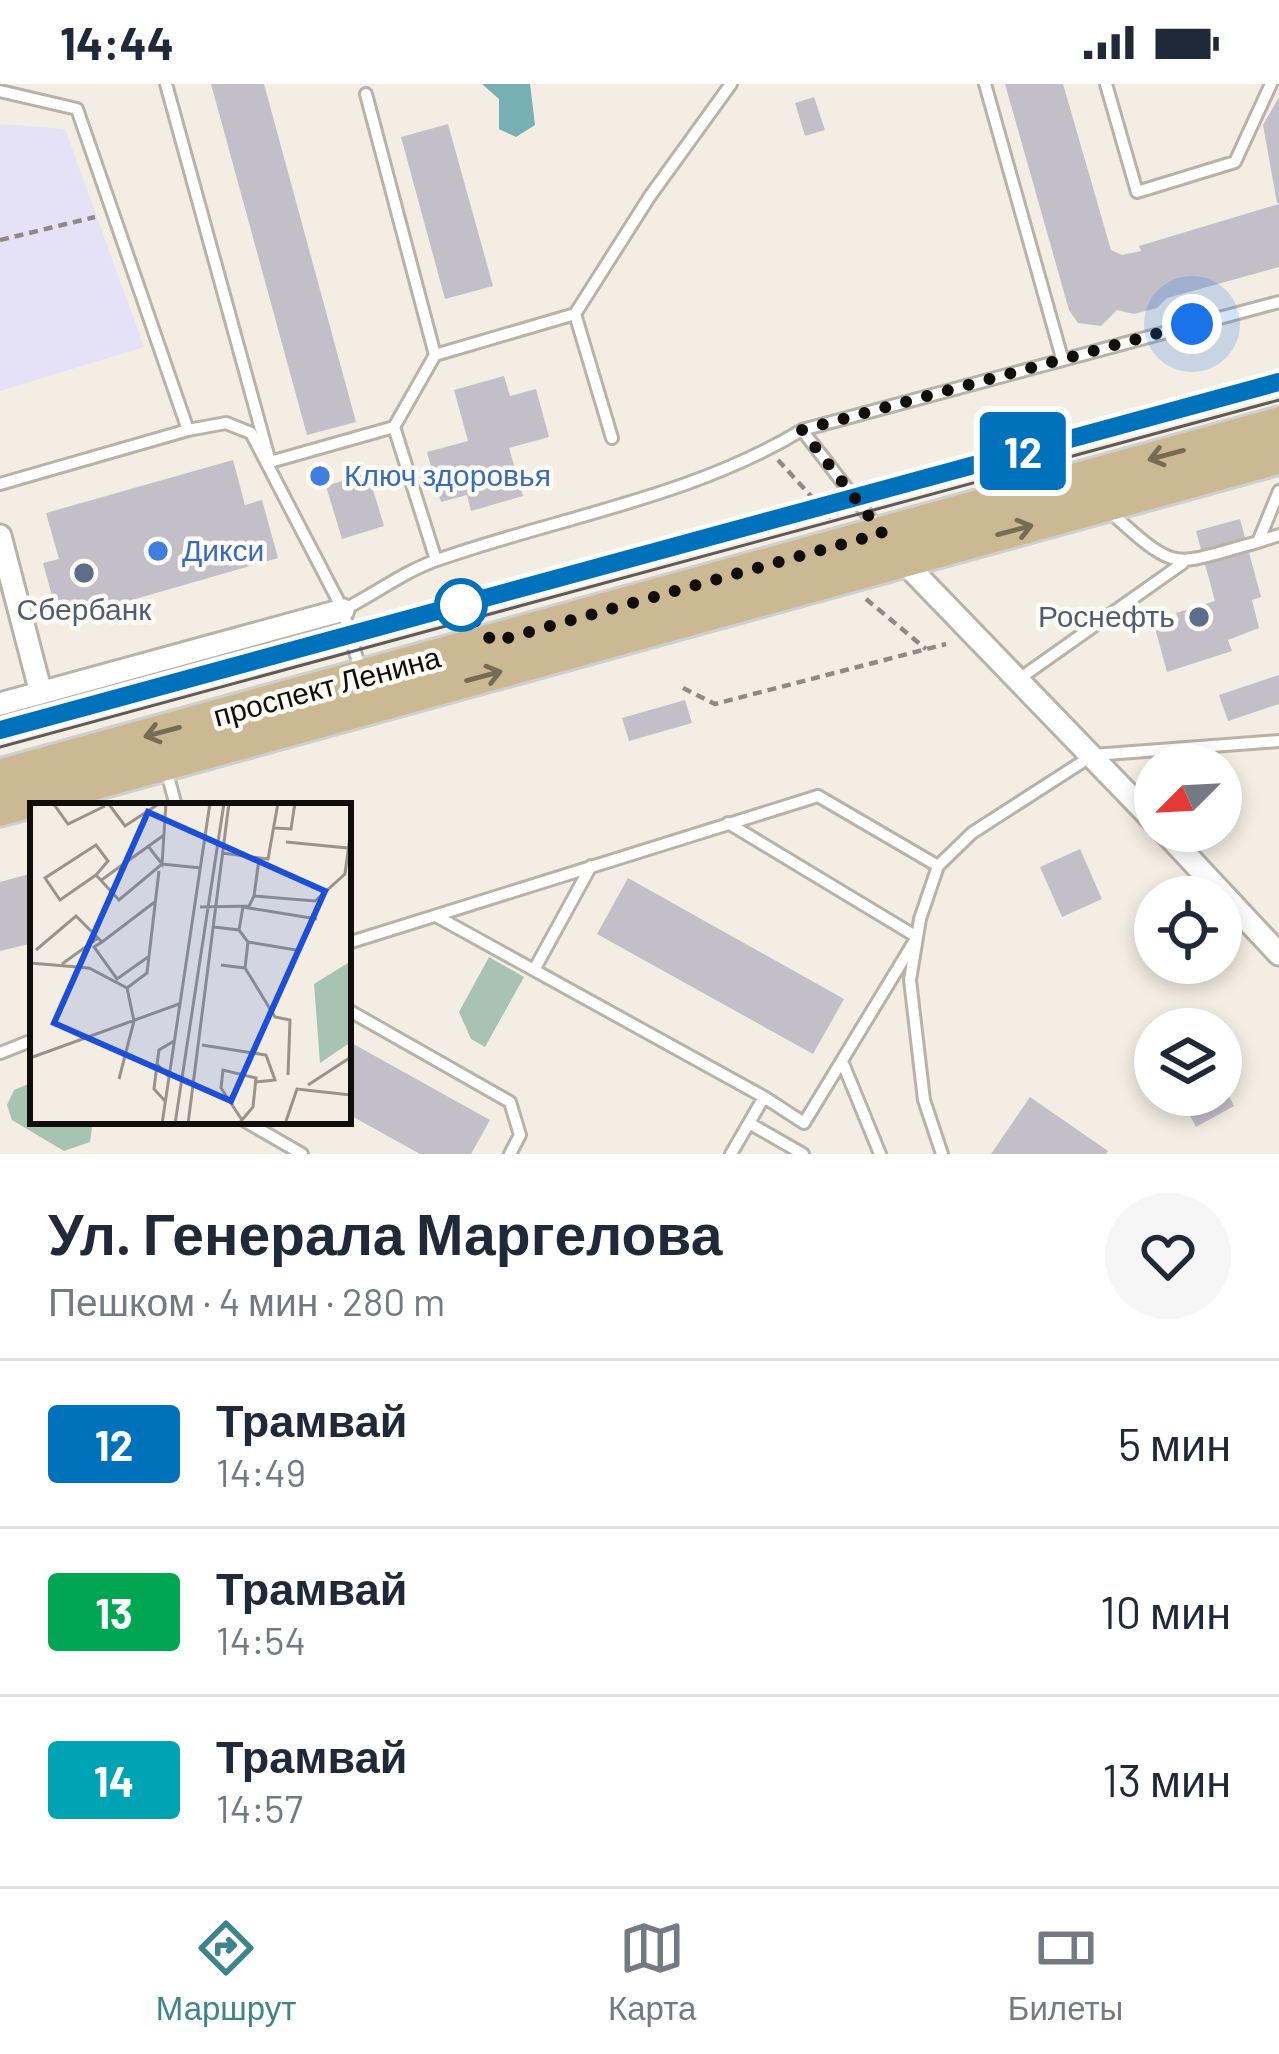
<!DOCTYPE html>
<html lang="ru">
<head>
<meta charset="utf-8">
<style>
  body { margin:0; font-family:Barlow,sans-serif; background:#f6f6f7; color:#1f2937; height:100vh; display:flex; flex-direction:column; font-size:45px; white-space:nowrap }
  * { box-sizing:border-box; margin:0 }
  p { font-size:39px; color:#747a83 }
  .icon { flex:none; width:66px; height:66px; fill:none; stroke:currentColor; stroke-width:2; stroke-linecap:round; stroke-linejoin:round }
  .map { position:relative; height:1070px; overflow:hidden }
  .sheet { display:flex; flex-direction:column; background:#fff; flex:1 }
  .sheet>* { flex:none }
  .badge { padding:0 24px; border-radius:9px; font-size:42px; line-height:78px }
  .needle { width:78px; rotate:246deg }
  .tools { position:absolute; left:1134px; top:660px; display:grid; gap:24px }
  .tools a { display:grid; place-items:center; width:108px; height:108px; border-radius:50%; background:#fff; box-shadow:0 6px 18px #0003; font-size:60px }
  .you { position:absolute; width:60px; height:60px; margin:-30px; border:9px solid #fff; border-radius:50%; background:#1a73e8; box-shadow:0 0 0 18px #1a73e833 }
  .map>.badge { position:absolute; translate:-50% -50%; box-shadow:0 0 0 6px #fff }
  .round { display:grid; place-items:center; flex:none; width:126px; height:126px; border-radius:63px; background:#f6f6f7 }
  .head { display:flex; align-items:center; justify-content:space-between; height:204px; padding:0 48px }
  h1 { font-size:57px; font-weight:700; line-height:90px }
  ul { padding:0; list-style:none }
  li { display:flex; align-items:center; gap:36px; height:168px; padding:0 48px; border-top:3px solid #e0e1e3 }
  li div { flex:1 }
  li b { display:block; font-size:45px }
  li em { font-style:normal }
  li .badge { min-width:132px; font-weight:700; text-align:center }
  .status { display:flex; justify-content:space-between; align-items:center; height:84px; padding:0 60px; background:#fff; direction:ltr }
  .status svg { height:33px; fill:currentColor }
  .tab-bar { display:flex; justify-content:space-around; align-items:center; height:168px; border-top:3px solid #e0e1e3; background:#fff; font-size:33px; color:#747a83 }
  .tab-bar a { display:grid; justify-items:center; gap:6px }
  .tab-bar .current { color:#3d858a }
  .map>svg:first-child { display:block }
  .education { fill:#e5e1f7 }
  .green { fill:#a8c3b2 }
  .water { fill:#77b0b4 }
  .building { fill:#c2bfc9 }
  .lines { fill:none; stroke-linecap:round; stroke-linejoin:round }
  .service-casing { stroke:#b8b2a9; stroke-width:16 }
  .minor-casing { stroke:#b8b2a9; stroke-width:27 }
  .primary-casing { stroke:#cfcfce; stroke-width:39 }
  .path { stroke:#8f8a83; stroke-width:4.5; stroke-dasharray:9 6; stroke-linecap:butt }
  .service { stroke:#fff; stroke-width:10 }
  .minor { stroke:#fff; stroke-width:21 }
  .primary { stroke:#cab992; stroke-width:33 }
  .tram { stroke:#5f5a55; stroke-width:3 }
  .oneway { stroke:#766c55 }
  .line-casing { stroke:#fff; stroke-width:27 }
  .line { stroke:#0072bc; stroke-width:18 }
  .walk { stroke:#100d0a; stroke-width:12; stroke-dasharray:0 21.6 }
  .shop-dot { fill:#3f7fe0; stroke:#fffbf5; stroke-width:4.5 }
  .service-dot { fill:#5c6f8a; stroke:#fffbf5; stroke-width:4.5 }
  .stop-dot { fill:#fff; stroke:#0072bc; stroke-width:6 }
  .labels { text-anchor:middle; stroke-width:9; stroke-linejoin:round; paint-order:stroke }
  .shop-label { font-size:30px; fill:#366cbe; stroke:#fffbf5; text-anchor:start }
  .service-label { font-size:30px; fill:#4e5e75; stroke:#fffbf5 }
  .street-label { font-size:30px; fill:#100d0a; stroke:#fffbf5 }
  .inset-road { fill:none; stroke:#99938c; stroke-width:3 }
  .view { fill:#1d4ed8; fill-opacity:0.15; stroke:#1d4ed8; stroke-width:6 }
  .inset-edge { fill:none; stroke:#100d0a; stroke-width:6 }
</style>
</head>
<body>
<div class="status"><b>14:44</b><svg viewBox="0 0 49 12"><path d="M0 12V9h3v3zM5 12V6h3v6zM10 12V3h3v9zM15 12V0h3v12zM26 1h20v11H26zM47 4h2v5h-2z"/></svg></div>
<div class="map">
<svg width="1279" height="1070" viewBox="0 0 1279 1070">
  <rect width="100%" height="100%" fill="#f4ede3"/>
  <path class="education" d="M0,40L65,45L144,263L0,307Z"/>
  <path class="green" d="M489,873L524,893L485,963L471,955L459,928Z
    M33,998V1037H93L90,1058L64,1067L12,1036L7,1021L14,1006Z"/>
  <path class="water" d="M482,0H530L535,41L516,53L499,45V15Z"/>
  <path class="building" d="M211,0H264L356,338L307,351Z
    M1005,0H1063L1111,166L1122,171L1141,167L1139,162L1279,120V183L1167,214L1157,224L1134,230L1117,226L1101,242L1078,239L1069,226Z
    M814,13L825,46L805,52L795,19Z
    M1279,13V119H1277L1263,41Z
    M448,40L493,202L445,215L401,53Z
    M504,292L510,312L536,305L549,353L509,364L523,412L471,427L467,411L441,418L427,368L468,357L454,306Z
    M233,376L245,421L262,416L278,474L59,537L43,479L59,475L46,429Z
    M368,389L384,442L342,455L326,402Z
    M1240,435L1261,513L1252,516L1259,544L1228,556L1232,567L1167,588L1155,544L1179,536L1176,529L1215,517L1196,447Z
    M1279,591V620L1228,637L1219,611Z
    M685,616L692,639L629,657L622,634Z
    M1080,765L1102,815L1062,833L1040,783Z
    M33,789V859L0,867V798Z
    M628,794L844,915L813,970L597,850Z
    M348,957L490,1036L471,1070H420L348,1030Z
    M1221,997L1234,1022L1196,1043L1179,1011H1221Z
    M1030,1013L1108,1067L1106,1070H991Z"/>
  <g class="lines">
    <defs>
      <path id="service" d="M166,0L270,378L394,343
        M985,0L1062,274
        M1106,0L1137,108L1235,78L1271,0
        M0,7L77,25L188,346L226,339L251,349L343,526L360,585
        M366,10L435,271
        M575,230L650,112L731,0
        M802,346L880,447
        M0,400L188,346
        M1110,428C1180,491 1171,481 1258,458L1279,407
        M1258,458L1279,451
        M436,476L394,343L435,271L575,230L612,354
        M343,526C375,510 406,486 440,475C560,433 692,413 802,346L1279,218
        M1019,595L1183,479
        M166,685L176,722
        M728,739L917,853L804,1039L764,1013
        M436,832L764,1013L731,1070
        M348,859L818,712L938,782
        M534,886L591,782
        M348,926L510,1018L520,1051L510,1070
        M0,969L33,956
        M842,977L880,1070
        M245,1037L302,1070
        M749,1039L803,1070
        M942,1070L924,1016L910,896L920,835L938,782L972,749L1093,671L1279,657"/>
      <path id="minor" d="M0,452L41,609
        M902,476L1155,738
        M0,620L343,526
        M1164,747L1279,870"/>
      <path id="primary" d="M0,692L1279,340
        M0,725L1279,373"/>
    </defs>
    <use href="#service" class="service-casing"/>
    <use href="#minor" class="minor-casing"/>
    <use href="#primary" class="primary-casing"/>
    <path class="path" d="M0,156L95,133
      M778,376L831,434
      M866,515L926,565
      M683,604L715,620L946,560"/>
    <use href="#service" class="service"/>
    <use href="#minor" class="minor"/>
    <use href="#primary" class="primary"/>
    <path class="tram" d="M0,663L1279,316"/>
  </g>
  <defs><path id="oneway-shaft" d="M-6 0H5M1.5-3L5.5 0L1.5 3" fill="none" stroke-width="1.6" stroke-linecap="round" stroke-linejoin="round" transform="scale(3)"/></defs>
  <g class="oneway">
    <use href="#oneway-shaft" transform="translate(1166 371) rotate(165)"/>
    <use href="#oneway-shaft" transform="translate(1015 446) rotate(-15)"/>
    <use href="#oneway-shaft" transform="translate(484 592) rotate(-15)"/>
    <use href="#oneway-shaft" transform="translate(162 648) rotate(165)"/>
  </g>
  <g class="lines">
    <defs>
      <path id="line" d="M0,646L1279,298"/>
    </defs>
    <use href="#line" class="line-casing"/>
    <use href="#line" class="line"/>
    <path class="walk" d="M461,521L493,558L882,449L802,346L1192,240"/>
  </g>
  <g class="shop-dot">
    <circle cx="320" cy="392" r="12"/>
    <circle cx="158" cy="467" r="12"/>
  </g>
  <g class="service-dot">
    <circle cx="84" cy="489" r="12"/>
    <circle cx="1199" cy="533" r="12"/>
  </g>
  <circle class="stop-dot" cx="461" cy="521" r="24"/>
  <g class="labels">
    <g class="shop-label">
      <text x="344" y="402">Ключ здоровья</text>
      <text x="182" y="477">Дикси</text>
    </g>
    <g class="service-label">
      <text x="84" y="536">Сбербанк</text>
      <text x="1175" y="543" text-anchor="end">Роснефть</text>
    </g>
    <g class="street-label">
      <text transform="translate(327 603) rotate(-15)" y="10">проспект Ленина</text>
    </g>
  </g>
  <g transform="translate(30 719)">
    <rect width="321" height="321" fill="#f4ede3"/>
    <path d="M321,158V239L290,260L284,181Z" fill="#a8c3b2"/>
    <path class="inset-road" d="M23,0L38,21L75,3M78,0L95,23L130,0M245,25L261,26L265,0M256,39L318,45M118,43L132,61L136,0M192,50L238,56L248,0M66,72L78,58L66,42L15,75L30,97L66,72L89,97L132,61L171,65M70,78L134,32M224,93L229,56M170,104L219,103L224,93L285,98L315,71L321,26M184,124L209,127L218,139L215,165L191,162M209,127L213,104L287,116M72,139L64,144L87,176L118,154M218,139L266,147M6,147L46,113L72,139L126,98M0,160L59,165L97,185L104,218L89,276M32,161L68,135M215,165L245,214L260,217L258,272M97,185L117,170L129,68M172,242L236,252L245,277L226,279M0,255L149,201M127,261L124,286L135,298M139,274L127,261L129,247L144,238M278,282L321,254M132,321L180,0M145,321L194,0M158,321L199,0M209,321L212,317L223,304L226,275L193,267L191,285L212,317M255,321L267,286L321,292"/>
    <path class="view" d="M118,9L295,88L201,298L24,220Z"/>
    <rect width="321" height="321" class="inset-edge"/>
  </g>
</svg>
<div class="tools">
<a><svg class="needle" viewBox="-14 -14 28 28"><path d="M0-13l5 13h-10z" fill="#e53935"/><path d="M0 13l5-13h-10z" fill="#747a83"/></svg></a>
<a><svg class="icon" aria-label="locate" viewBox="0 0 24 24"><circle cx="12" cy="12" r="6"/><path d="M12 2v4M12 18v4M2 12h4M18 12h4"/></svg></a>
<a><svg class="icon" aria-label="layers" viewBox="0 0 24 24"><path d="M12 4l9 5-9 5-9-5zM3 14l9 5 9-5"/></svg></a>
</div>
<div class="you" style="left:1192px;top:240px"></div>
<b class="badge" style="left:1023px;top:367px;background:#0072bc;color:#fff">12</b>
</div>
<section class="sheet">
<div class="head"><div><h1>Ул. Генерала Маргелова</h1><p>Пешком · 4 мин · 280 m</p></div><a class="round"><svg class="icon" aria-label="heart" viewBox="0 0 24 24"><path d="M12 20l-8-8c-3-5 5-10 8-4 3-6 11-1 8 4z"/></svg></a></div>
<ul>
<li><span class="badge" style="background:#0072bc;color:#fff">12</span><div><b>Трамвай</b><p>14:49</p></div><em>5 мин</em></li>
<li><span class="badge" style="background:#00a651;color:#fff">13</span><div><b>Трамвай</b><p>14:54</p></div><em>10 мин</em></li>
<li><span class="badge" style="background:#00a3b4;color:#fff">14</span><div><b>Трамвай</b><p>14:57</p></div><em>13 мин</em></li>
</ul>
</section>
<nav class="tab-bar">
<a class="current"><svg class="icon" aria-label="directions" viewBox="0 0 24 24"><path d="M12 3l9 9-9 9-9-9zM9 14v-3h6M13 9l2 2-2 2"/></svg>Маршрут</a>
<a><svg class="icon" aria-label="map" viewBox="0 0 24 24"><path d="M3 6l6-2 6 2 6-2v14l-6 2-6-2-6 2zM9 4v14M15 6v14"/></svg>Карта</a>
<a><svg class="icon" aria-label="tickets" viewBox="0 0 24 24"><path d="M3 7h18v10H3zM15 7v10"/></svg>Билеты</a>
</nav>
</body>
</html>
